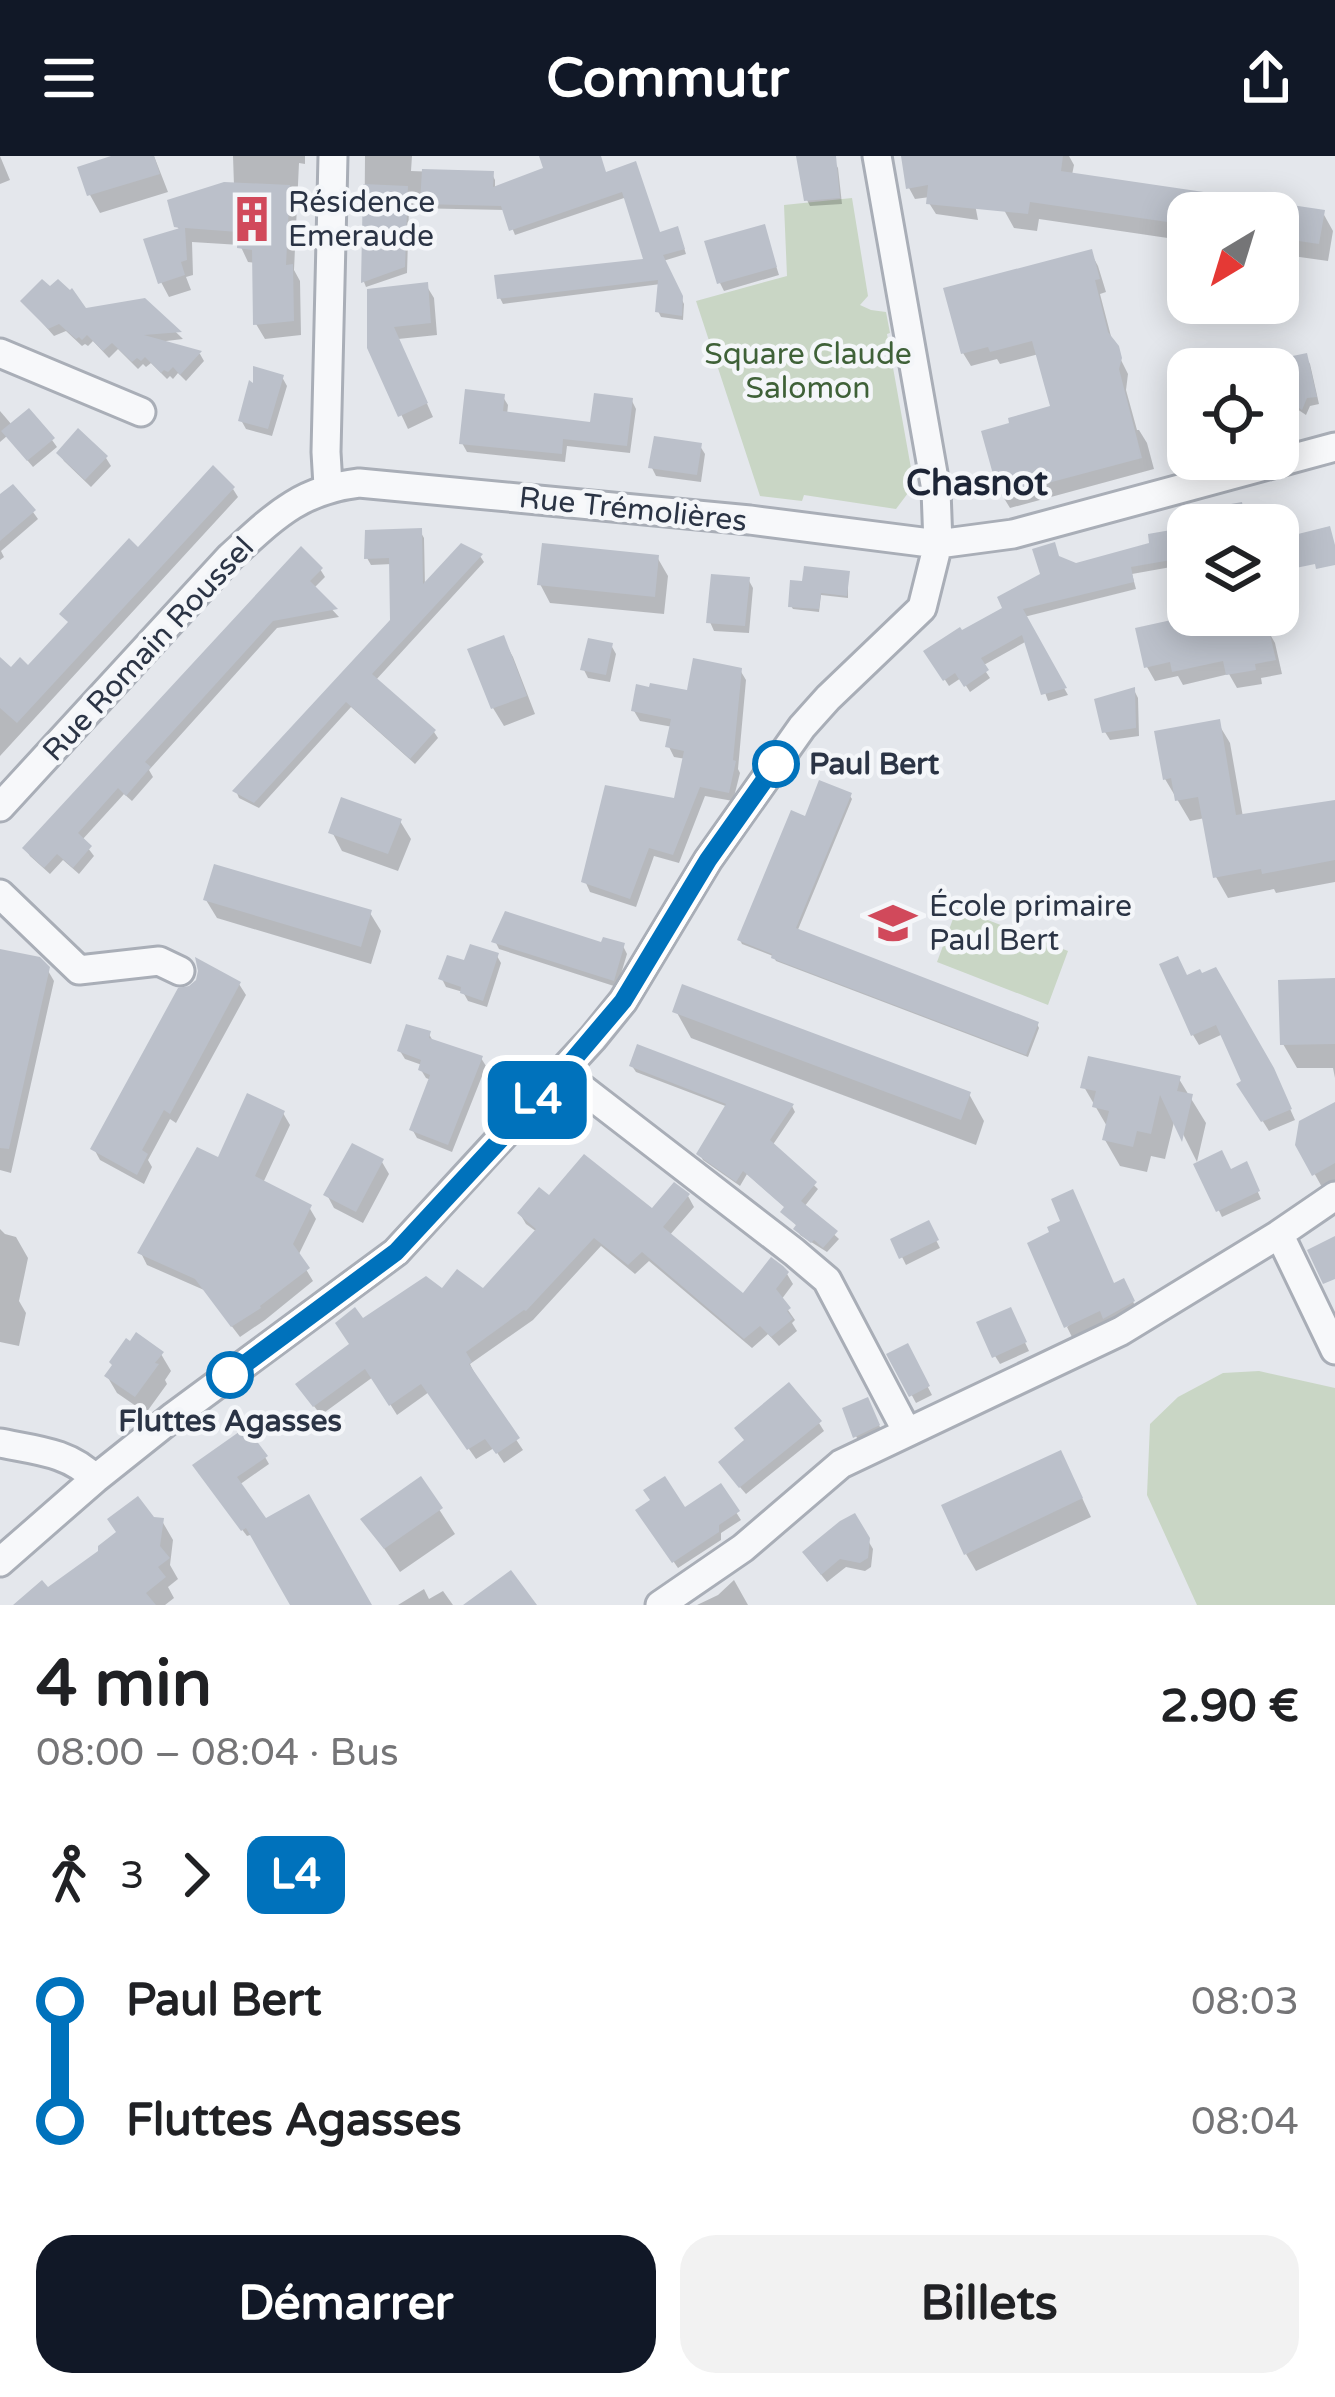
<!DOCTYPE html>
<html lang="fr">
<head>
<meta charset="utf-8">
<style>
  body { margin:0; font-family:"Varela Round",sans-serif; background:#f2f2f2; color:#202124; height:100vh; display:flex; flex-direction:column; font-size:45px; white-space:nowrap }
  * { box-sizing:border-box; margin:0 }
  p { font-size:39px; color:#757577 }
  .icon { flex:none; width:66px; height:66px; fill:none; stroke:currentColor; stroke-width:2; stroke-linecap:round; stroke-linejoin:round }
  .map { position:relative; height:1449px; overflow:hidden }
  .drawer { display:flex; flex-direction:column; background:#fff; flex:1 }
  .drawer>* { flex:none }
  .badge { padding:0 24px; border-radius:18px; font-size:42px; line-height:78px }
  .needle { width:78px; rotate:218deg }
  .tools { position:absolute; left:1167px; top:36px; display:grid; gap:24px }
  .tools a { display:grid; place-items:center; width:132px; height:132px; border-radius:24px; background:#fff; box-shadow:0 6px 30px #0003; font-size:60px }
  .map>.badge { position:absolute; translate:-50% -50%; box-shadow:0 0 0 6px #fff }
  .legs { display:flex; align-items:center; gap:18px; height:132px; padding:0 36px; font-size:39px }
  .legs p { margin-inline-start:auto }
  .overview { display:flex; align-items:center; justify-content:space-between; height:204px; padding:0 36px }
  h1 { font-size:66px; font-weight:700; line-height:90px }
  .primary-button { display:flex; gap:24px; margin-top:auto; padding:24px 36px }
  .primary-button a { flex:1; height:138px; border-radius:36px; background:#111827; color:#fff; font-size:48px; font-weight:700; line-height:138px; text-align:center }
  .primary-button a+a { background:#f2f2f2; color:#202124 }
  ul { padding:0 36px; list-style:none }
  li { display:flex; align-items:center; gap:42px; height:120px; font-size:45px }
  li i { display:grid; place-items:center; width:18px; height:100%; margin:0 15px; background:currentColor }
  li i::after { content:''; width:30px; height:30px; margin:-15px; border:9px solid; border-radius:50%; background:#fff }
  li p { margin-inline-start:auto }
  li:first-child i { background:linear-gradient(#0000 50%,currentColor 0) }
  li:last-child i { background:linear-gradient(currentColor 50%,#0000 0) }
  header { display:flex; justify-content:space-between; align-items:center; height:156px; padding:0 36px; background:#111827; color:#fff; font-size:54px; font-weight:700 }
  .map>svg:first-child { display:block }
  .green { fill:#c9d6c5 }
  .shadow { fill:#0003 }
  .building { fill:#bbc0ca }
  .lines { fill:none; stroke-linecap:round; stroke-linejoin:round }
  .minor-casing { stroke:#a9aeb7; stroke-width:33 }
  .minor { stroke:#f7f8fa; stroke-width:27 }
  .line-1-casing { stroke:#fff; stroke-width:27 }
  .line-1 { stroke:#0072bc; stroke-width:18 }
  .stop-1-dot { fill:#fff; stroke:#0072bc; stroke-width:6 }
  .labels { text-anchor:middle; stroke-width:9; stroke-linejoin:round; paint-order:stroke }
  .poi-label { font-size:30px; fill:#2b3445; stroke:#f4f6f9; text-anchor:start }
  .park-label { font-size:30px; fill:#3f6138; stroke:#f4f6f9 }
  .street-label { font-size:30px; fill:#2b3445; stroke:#f4f6f9 }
  .stop-label { font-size:30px; font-weight:bold; fill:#2b3445; stroke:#f4f6f9; text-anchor:start }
  .quarter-label { font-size:36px; font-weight:bold; fill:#1d2536; stroke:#f4f6f9 }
</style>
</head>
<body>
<header><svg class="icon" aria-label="menu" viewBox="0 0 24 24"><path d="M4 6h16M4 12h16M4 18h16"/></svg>Commutr<svg class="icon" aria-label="share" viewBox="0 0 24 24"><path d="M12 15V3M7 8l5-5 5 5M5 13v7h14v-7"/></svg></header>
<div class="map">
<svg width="1335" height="1449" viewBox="0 0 1335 1449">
  <rect width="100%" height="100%" fill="#e4e7ec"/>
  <path class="green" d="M852,42L868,140L860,149L871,154L886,156L890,177L887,178L914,329L896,353L804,339L802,345L760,340L696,145L787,120L784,49Z
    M957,752L1068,795L1048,849L937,806Z
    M1259,1215L1335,1232V1449H1197L1147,1339L1150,1268L1178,1241L1223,1217Z"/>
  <path class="shadow" d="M0,0L10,24L0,28Z
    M121,0H154L168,36L100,57L90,39L81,13Z
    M233,0H305V8L299,7L294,114L300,125L301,179L265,183L256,168V107L248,106L240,89L192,86L193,119L186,121L191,134L169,141L161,126L180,75L177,70L234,30Z
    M365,0H412L411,15L492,18L495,24V34L547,13L542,0H599L606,19L635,9L660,79H680L686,98L663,105L684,148L683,164L661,161L658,155L661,128L503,148L500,142L647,105L627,41L515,79L505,54L409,52L407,117L366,131L364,126Z
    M799,0H828L834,5L838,12L842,48L810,50L807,44Z
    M903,0H966L978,64L936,58L929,47L930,41L915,43L909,32Z
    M999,0H1069L1074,9L1072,19L1323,57L1333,75L1328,105L1278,98V57H1188V85L1039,63L1037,75L1014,72L1004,54Z
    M764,72L779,119L724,135L720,127Z
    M1091,97L1098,110L1106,136L1100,138L1113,188L1128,218L1126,234L1137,274H1139L1147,287L1154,313L1010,352L1002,339L985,277L1054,252L1039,198L1000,208L997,203L971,210L963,197Z
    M426,129L434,142L437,179L398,183L433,261L408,273L370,192Z
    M23,145L85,156L144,145L183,183L158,186L200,198L204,205L186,225L178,217L173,223L170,220L167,223L151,207L146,211L143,208L138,213L118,193L109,202L93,185L88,190L85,188L82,190L66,175L54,180Z
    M1305,200L1310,208L1319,248L1310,250L1306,259L1288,247L1278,249V213H1253Z
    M282,221L287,230L272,280L246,273L241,264L255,234Z
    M503,241L508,249L507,259L592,269L632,245L636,253L630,297L567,290L565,306L467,296L462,287Z
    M0,255L12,269L52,284L57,291L33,311L7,280L0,286Z
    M700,290L705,298L701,326L656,320L652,312Z
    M59,297L106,302L111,310L91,331L64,305Z
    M233,333L238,341L0,600V545L70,468L63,458L138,395Z
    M0,342L33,356L38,363L1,395L4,401L0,404Z
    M420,375L424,382L425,431L480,400L484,406L375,525L434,576L438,582L415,608L351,551L259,652L239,642L236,635L393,465L392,408L371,409L367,402Z
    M1188,380V408L1132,418L1136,433L1024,461L1068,539L1048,545L1027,485L982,510L990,522L970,536L961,522L949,530L927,496L1006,453L1059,403L1076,410Z
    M657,401L668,420L664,458L550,447L540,428Z
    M320,413L325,421L313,433L339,461L277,472L149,614L153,621L132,645L124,638L82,684L94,700L79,718L63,704L50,718L30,700L25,692Z
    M848,417V442L821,439L819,456L793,453L791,450Z
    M748,423L753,432L749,477L714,475L710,466Z
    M1188,452V459H1202L1208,478H1239L1267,473L1275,487L1282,518L1261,522L1262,528L1237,532L1229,518L1183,529L1178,520L1155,525L1147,511L1179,465L1177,454Z
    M503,483L513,501L535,558L504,570L493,552Z
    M611,489L616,498L610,526L588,522L584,514Z
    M740,514L746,524L738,613L740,617L733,645L705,640L679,707L654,700L636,751L590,736L585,725L676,645L686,603L674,601L669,591L673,571L640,565L634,555L689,538Z
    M1134,534L1138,542L1139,580L1110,584L1105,576Z
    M1218,567L1230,587L1243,661L1335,647V726L1276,737L1274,733L1228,742L1216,721L1205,662L1190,665L1165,623Z
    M850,640L852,643L797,776L1037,868L1039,872L1028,901L776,805L773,800L742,788L740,784L807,663Z
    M400,665L411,683L398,715L342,695L332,676Z
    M206,744L370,757L381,775L371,808L217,762Z
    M495,785L623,790L627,798L617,831L499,793Z
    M497,800L501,807L487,851L468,845L463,836L446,831L442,823L466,808Z
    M0,807L47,813L54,825L11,1017L0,1014Z
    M1187,823L1278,926L1295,964L1269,975L1240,929L1245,926L1223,878L1199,889L1193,879Z
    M1335,825V922L1333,912H1297L1283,888Z
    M239,828L246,839L176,967L170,963L148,1004L152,1011L144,1028L100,1004L94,993Z
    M676,855L969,938L984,965L976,989L691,882Z
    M429,878L434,887L481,902L486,910L452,996L417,982L412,973L431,924L426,922L421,914L422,909L405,903L400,895Z
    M632,910L792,950L795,956L772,990L818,1033L804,1051L839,1083L827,1096L800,1079L798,1071L784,1056L787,1053L747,1018L740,1030L703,1004L700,998L728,951L636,916Z
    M1179,923L1206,967L1197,1006L1175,962L1165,1003L1151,1000L1147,1016L1120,1010L1105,984L1108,972L1084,931Z
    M1335,949V1038L1328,1042L1298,988Z
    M283,957L290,969L263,1027L309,1051L316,1063L298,1100L313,1125L265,1164L240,1181L204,1134L147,1109L141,1097L219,1005Z
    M382,1006L389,1018L363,1067L334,1052L327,1039Z
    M1197,1009L1230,1016H1249L1261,1043L1222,1061Z
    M688,1040L694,1051L669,1080L744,1141L787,1118L793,1128L781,1144L795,1164L792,1167L797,1175L779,1190L768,1178L752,1192L649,1105L635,1118L601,1090L533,1164L470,1208L475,1218L473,1219L523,1294L504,1307L494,1292L476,1303L429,1236L397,1259L373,1221L321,1259L305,1239L352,1189L362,1166L442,1136H484L537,1076L526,1068L520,1058L550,1043L653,1056Z
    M928,1068L940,1092L906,1109L894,1085Z
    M0,1073L5,1078L16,1081L28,1102L19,1145L26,1157L19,1190L0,1186Z
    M1114,1130L1129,1136L1138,1157L1112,1171L1108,1164L1072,1181L1067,1171Z
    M1014,1163L1029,1195L1000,1208L995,1200Z
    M907,1191L932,1239L916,1247L890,1199Z
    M161,1198L171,1215L165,1224L167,1228L146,1257L117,1237L107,1220Z
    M872,1253L883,1278L860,1288L856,1280Z
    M819,1267L824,1275L746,1338L726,1315L746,1285Z
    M265,1301L269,1308L239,1329L265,1366L368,1449H293L253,1378L247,1380L199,1317Z
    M1070,1316L1091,1361L976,1415L966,1398Z
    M420,1324L455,1378L400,1416L364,1363Z
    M720,1331L741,1364L721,1377V1384L678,1412L639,1355H684Z
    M854,1361L873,1393L871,1411L865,1415L846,1411L827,1426L810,1405Z
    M152,1364L162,1365L173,1384L170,1409L178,1423L168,1431L174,1442L165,1449H18L47,1435Z
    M734,1424L748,1449H697L718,1439Z
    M424,1433L429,1443L443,1435L453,1449H398Z"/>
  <path class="building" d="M111,0H154L160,18L87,40L77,11Z
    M539,0H601L606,16L636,5L660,76L678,70L685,93L663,99L683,140L682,160L655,156L658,124L497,143L494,119L643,103L622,36L509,75L501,50L420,48L422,13L494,15L493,31L543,12Z
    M796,0H836L840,42L804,45Z
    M901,0H1063L1061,15L1258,44L1257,57H1188V69L1030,46L1028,58L926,48L928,29L906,33Z
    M224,26L290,29L286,109L293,108L294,165L253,169L252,94L237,92L238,76L185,72L187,104L181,106L185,119L158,128L143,83L180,72L174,71L167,44Z
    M363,28L408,30L405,111L361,127Z
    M1278,47L1325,54L1319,88L1278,82Z
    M765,68L777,111L717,128L704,85Z
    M1092,93L1100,123L1095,124L1108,176L1119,190L1122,202L1119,213L1142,302L999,340L981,275L1009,267L1008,262L1050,250L1032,185L990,196L988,191L961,198L943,132Z
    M42,123L50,130L58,123L70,134L72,132L86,152L145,142L182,176L144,179L202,195L180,219L173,211L168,216L164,214L161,217L145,201L141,205L137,202L132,206L112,187L103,195L87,179L82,184L79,181L76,183L59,168L48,173L20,145Z
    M428,126L431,167L394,171L428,247L398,261L367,192V133Z
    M1307,197L1317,241L1307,242L1302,254L1278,237V203Z
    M253,210L284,219L268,273L238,265L249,224L253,227Z
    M465,233L505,238L503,255L590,266L594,237L633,242L627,290L563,283L562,298L459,288Z
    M29,252L55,282L27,305L1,275Z
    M78,272L108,300L85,324L56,297Z
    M654,280L702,287L697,319L648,312Z
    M213,309L235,331L17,567L0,552V501L11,511L20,501L28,509L68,466L59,458L129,382L138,391Z
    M13,328L36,354L0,385V338Z
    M1242,346L1246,369H1177L1176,358Z
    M1330,370L1335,389V409L1316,413L1315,408L1286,414L1278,383Z
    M1188,371V401L1131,411L1134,426L1023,453L1067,532L1041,539L1022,479L981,502L989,514L964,531L955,517L943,525L923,495L960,471L962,474L1002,452L997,441L1040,418L1032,393L1055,386L1059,400L1076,407L1149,387L1148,378Z
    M422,372L423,428L461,387L483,398L372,518L436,574L410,603L346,546L254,647L232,635L390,464L389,402L364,403L365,374Z
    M542,387L659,399L655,441L537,429Z
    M301,390L323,412L310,425L338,453L273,465L145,606L151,611L126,640L118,632L78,677L92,690L73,712L57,698L44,712L22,692Z
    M804,410L850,415L847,440L821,437L819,453L788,451L790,424L802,425Z
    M711,418L750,421L745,470L706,467Z
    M1175,459H1201L1205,476L1237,469L1239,475L1268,470L1276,504L1255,508L1256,514L1226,519L1223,505L1172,516L1170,506L1144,512L1135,472L1176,463Z
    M504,479L527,540L491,553L467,493Z
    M588,482L613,487L606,519L580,514Z
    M693,502L742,512L733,604L736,605L729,637L700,631L673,699L649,692L630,743L581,726L605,629L674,642L684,595L665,591L671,563L631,555L636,528L649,531L650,527L687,534Z
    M1135,531L1136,572L1102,577L1094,543Z
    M1220,563L1236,659L1335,644V704L1262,718L1261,713L1213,722L1198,641L1175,645L1171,622L1163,624L1154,575Z
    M819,624L852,637L796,772L1039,866L1026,899L771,802L772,798L737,784L791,654L805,660Z
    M341,641L402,663L388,698L328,677Z
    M214,708L372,754L361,791L203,744Z
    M505,755L601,786L603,781L625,787L614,825L491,786Z
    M470,788L499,797L483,845L460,837L461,831L438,823L447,799L464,804Z
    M0,793L40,801L50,811L9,993L0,992Z
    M1178,800L1187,819L1200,813L1202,817L1216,811L1274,912L1292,953L1261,966L1236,928L1241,925L1216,869L1191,880L1159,808Z
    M195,801L241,826L170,958L164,954L142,994L148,998L137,1019L90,993L178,832L189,830L196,824L198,815Z
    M1335,822V888L1280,889L1278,824Z
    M682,828L971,936L961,964L672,856Z
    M406,868L431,875L429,882L483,900L448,989L409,974L430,919L418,914L421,904L397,895Z
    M637,888L794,948L770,984L817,1026L801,1045L838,1075L823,1092L814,1084L811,1087L793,1073L796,1069L780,1056L784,1051L743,1015L736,1026L696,998L726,948L629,910Z
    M1088,900L1181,920L1177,935L1193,938L1182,986L1160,939L1151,978L1137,975L1133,991L1102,984L1109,955L1092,951L1096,935L1080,932Z
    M247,937L285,955L255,1020L312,1049L293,1088L310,1112L260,1150L261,1152L231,1171L195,1123L137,1097L197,991L218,1001Z
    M1335,946V1007L1312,1020L1295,989L1299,965Z
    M352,987L384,1003L356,1056L323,1039Z
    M1222,994L1231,1013L1247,1005L1260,1035L1216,1056L1193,1008Z
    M584,998L652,1052L674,1026L690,1038L663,1071L743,1137L771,1101L783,1110L789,1116L776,1133L791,1152L787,1155L793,1163L771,1181L760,1170L744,1183L642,1096L628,1109L594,1082L526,1155L524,1154L466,1196L472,1206L469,1208L520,1282L496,1298L485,1283L467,1294L421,1228L389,1250L365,1213L313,1251L295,1228L349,1188L335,1167L355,1151L363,1162L426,1120L442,1132L457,1113L483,1132L536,1073L517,1057L539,1031L549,1039Z
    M1073,1033L1114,1127L1124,1122L1135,1145L1103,1163L1100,1155L1064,1172L1027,1087L1049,1076L1047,1071L1060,1065L1051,1043Z
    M929,1064L939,1084L899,1103L890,1083Z
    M1335,1080V1123L1323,1128L1307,1094Z
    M1011,1151L1027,1186L992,1202L976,1166Z
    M136,1176L164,1196L155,1207L159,1208L135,1241L104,1220L112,1209L109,1206L126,1182L130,1185Z
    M908,1187L930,1230L909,1241L886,1198Z
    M789,1226L822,1265L739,1332L718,1306L744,1284L734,1272Z
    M868,1241L880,1269L853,1282L842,1252Z
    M246,1271L268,1300L237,1321L266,1362L309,1338L372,1449H290L246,1372L241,1375L192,1309Z
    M1061,1294L1083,1342L964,1399L941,1349Z
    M421,1320L443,1352L384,1393L360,1363Z
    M665,1320L685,1351L721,1327L740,1355L719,1369V1376L672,1407L635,1354L650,1344L643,1334Z
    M138,1340L154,1361L164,1362L160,1390L170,1402L158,1411L166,1421L146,1437L156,1449H13L42,1424L48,1431L98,1395V1390L116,1376L107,1363Z
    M855,1357L870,1382L868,1402L860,1407L840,1403L821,1419L802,1396L840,1365Z
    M511,1414L537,1449H463Z"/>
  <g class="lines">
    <defs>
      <path id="minor" d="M0,197L141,256
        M328,330L326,296L333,0
        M0,651L230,401C273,362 299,334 359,327L750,364L938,388L1013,378L1335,291
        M0,738L79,814L159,805L180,815
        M562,917L794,1096L827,1124L907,1276
        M1278,1079L1285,1090L1335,1194
        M0,1287C34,1294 70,1296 95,1323
        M0,1406L95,1323L174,1260L396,1096L593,882L623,845L708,704L802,571L828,542L922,452L938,388L936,334L877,0
        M660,1449L743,1392L841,1308L1121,1175L1278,1079L1335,1040"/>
    </defs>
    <use href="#minor" class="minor-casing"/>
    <use href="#minor" class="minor"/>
  </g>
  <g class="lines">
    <defs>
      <path id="line-1" d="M230,1219L396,1096L562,917L623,845L708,704L776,608"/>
    </defs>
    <use href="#line-1" class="line-1-casing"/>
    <use href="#line-1" class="line-1"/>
  </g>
  <defs>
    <symbol id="building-bare" viewBox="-9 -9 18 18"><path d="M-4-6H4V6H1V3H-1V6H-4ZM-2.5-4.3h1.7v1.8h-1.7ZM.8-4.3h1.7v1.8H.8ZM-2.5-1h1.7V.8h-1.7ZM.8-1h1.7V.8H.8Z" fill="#d1495b" stroke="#f4f6f9" stroke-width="2.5" paint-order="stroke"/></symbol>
    <symbol id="school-bare" viewBox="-9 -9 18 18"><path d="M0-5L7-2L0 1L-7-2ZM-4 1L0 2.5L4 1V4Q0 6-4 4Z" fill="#d1495b" stroke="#f4f6f9" stroke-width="2.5" paint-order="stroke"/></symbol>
  </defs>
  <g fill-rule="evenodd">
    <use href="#building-bare" x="219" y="30" width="66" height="66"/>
    <use href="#school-bare" x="860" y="734" width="66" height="66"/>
  </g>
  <g class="stop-1-dot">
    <circle cx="776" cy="608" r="21"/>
    <circle cx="230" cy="1219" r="21"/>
  </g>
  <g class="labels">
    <g class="poi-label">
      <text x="288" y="56">Résidence<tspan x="288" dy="34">Emeraude</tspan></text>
      <text x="929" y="760">École primaire<tspan x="929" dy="34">Paul Bert</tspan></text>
    </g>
    <g class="park-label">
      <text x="808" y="208">Square Claude<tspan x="808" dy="34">Salomon</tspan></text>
    </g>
    <g class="street-label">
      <text transform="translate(633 353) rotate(6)" y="10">Rue Trémolières</text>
      <text transform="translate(148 493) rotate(-47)" y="10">Rue Romain Roussel</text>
    </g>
    <g class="stop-label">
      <text x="809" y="618">Paul Bert</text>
      <text x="230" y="1275" text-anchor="middle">Fluttes Agasses</text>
    </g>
    <g class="quarter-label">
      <text x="977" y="339">Chasnot</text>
    </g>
  </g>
</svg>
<div class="tools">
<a><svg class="needle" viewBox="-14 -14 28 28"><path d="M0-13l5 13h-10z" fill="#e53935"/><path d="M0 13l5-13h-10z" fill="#757577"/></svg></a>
<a><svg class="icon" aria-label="locate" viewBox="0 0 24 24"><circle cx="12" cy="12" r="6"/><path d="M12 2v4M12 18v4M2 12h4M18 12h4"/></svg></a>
<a><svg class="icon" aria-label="layers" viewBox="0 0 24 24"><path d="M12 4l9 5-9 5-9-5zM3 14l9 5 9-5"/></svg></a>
</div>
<b class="badge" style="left:537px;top:944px;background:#0072bc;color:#fff">L4</b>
</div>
<section class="drawer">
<div class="overview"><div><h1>4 min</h1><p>08:00 – 08:04 · Bus</p></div><b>2.90 €</b></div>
<div class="legs"><svg class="icon" aria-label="walk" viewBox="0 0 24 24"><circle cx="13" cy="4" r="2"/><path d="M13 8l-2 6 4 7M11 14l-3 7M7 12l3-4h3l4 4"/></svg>3<svg class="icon" aria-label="forward" viewBox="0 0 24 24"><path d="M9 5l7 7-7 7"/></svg><b class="badge" style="background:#0072bc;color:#fff">L4</b></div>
<ul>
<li><i style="color:#0072bc"></i><b>Paul Bert</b><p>08:03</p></li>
<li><i style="color:#0072bc"></i><b>Fluttes Agasses</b><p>08:04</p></li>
</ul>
<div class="primary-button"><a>Démarrer</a><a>Billets</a></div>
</section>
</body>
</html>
